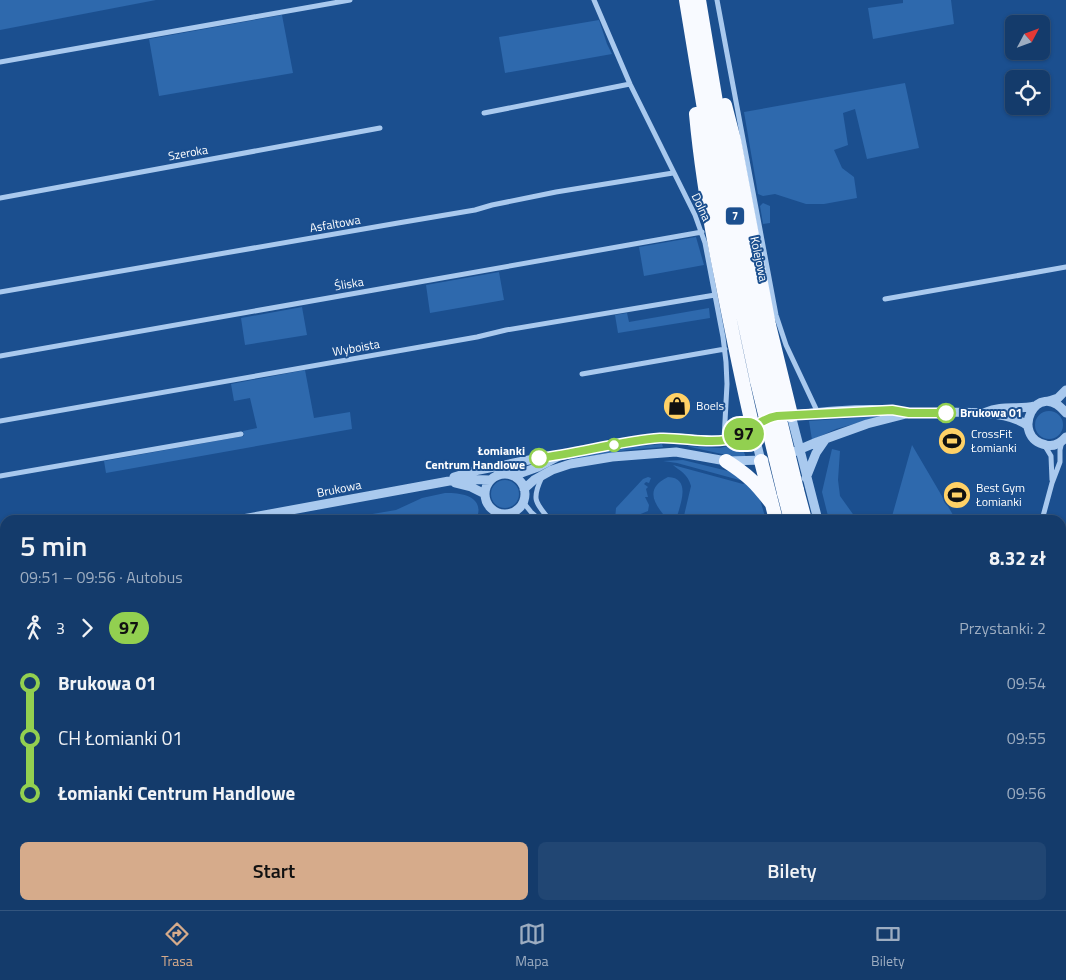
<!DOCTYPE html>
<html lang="pl">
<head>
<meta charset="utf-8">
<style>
  body { margin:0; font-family:"Titillium Web",sans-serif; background:#214673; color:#f1f3f6; height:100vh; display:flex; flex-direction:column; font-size:19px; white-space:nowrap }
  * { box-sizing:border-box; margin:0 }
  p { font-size:16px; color:#9dadc1 }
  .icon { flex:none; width:28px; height:28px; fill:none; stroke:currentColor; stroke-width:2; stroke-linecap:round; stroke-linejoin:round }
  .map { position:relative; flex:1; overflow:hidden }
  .drawer { position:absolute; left:0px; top:515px; width:1066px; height:395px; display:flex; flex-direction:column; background:#143b6b; border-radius:15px 15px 0 0; box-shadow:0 1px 4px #0004,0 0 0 1px #33557e }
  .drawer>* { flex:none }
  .badge { padding:0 10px; border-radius:16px; font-size:18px; line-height:32px }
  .needle { width:32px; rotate:49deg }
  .controls { position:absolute; left:1005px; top:15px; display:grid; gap:10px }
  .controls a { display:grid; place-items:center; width:45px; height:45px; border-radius:8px; background:#143b6b; box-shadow:0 1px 4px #0004,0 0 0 1px #33557e; font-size:25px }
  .map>.badge { position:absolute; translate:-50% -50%; box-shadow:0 0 0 2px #fff }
  .legs { display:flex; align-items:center; gap:8px; height:55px; padding:0 20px; font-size:16px }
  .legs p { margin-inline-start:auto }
  .head { display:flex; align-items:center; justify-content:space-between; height:85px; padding:0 20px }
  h1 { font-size:28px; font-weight:600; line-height:38px }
  .primary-button { display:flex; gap:10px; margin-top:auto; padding:10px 20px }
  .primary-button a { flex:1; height:58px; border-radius:8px; background:#d6ab8b; color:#111; font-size:20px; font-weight:600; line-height:58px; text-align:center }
  .primary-button a+a { background:#214673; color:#f1f3f6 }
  ul { padding:0 20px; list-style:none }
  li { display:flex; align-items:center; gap:18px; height:55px; font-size:19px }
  li i { display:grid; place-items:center; width:8px; height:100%; margin:0 6px; background:currentColor }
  li i::after { content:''; width:12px; height:12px; margin:-6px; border:4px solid; border-radius:50%; background:#143b6b }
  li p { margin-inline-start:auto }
  li:first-child i { background:linear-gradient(#0000 50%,currentColor 0) }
  li:last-child i { background:linear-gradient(currentColor 50%,#0000 0) }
  .menu { display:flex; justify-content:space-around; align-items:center; height:70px; border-top:1px solid #33557e; background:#143b6b; font-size:14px; color:#9dadc1 }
  .menu a { display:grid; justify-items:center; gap:2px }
  .menu .on { color:#d6ab8b }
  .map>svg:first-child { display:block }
  .green { fill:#2e69ad }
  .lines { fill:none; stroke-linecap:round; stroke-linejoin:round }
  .minor { stroke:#a9c9ee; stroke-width:5 }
  .tertiary { stroke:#a9c9ee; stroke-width:9 }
  .trunk { stroke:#f8faff; stroke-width:14 }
  .trunk-bridge { stroke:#f8faff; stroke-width:14 }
  .line-1-casing { stroke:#fff; stroke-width:11 }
  .line-1 { stroke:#92d050; stroke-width:8 }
  .stop-1-dot { fill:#fff; stroke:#92d050; stroke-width:2.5 }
  .labels { text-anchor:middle; stroke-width:4; stroke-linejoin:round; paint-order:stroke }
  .shield { fill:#1b4f8f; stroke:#bbcadd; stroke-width:1 }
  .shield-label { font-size:11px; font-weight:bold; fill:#fff }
  .street-label { font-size:12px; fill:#fff; stroke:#1b4f8f }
  .poi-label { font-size:12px; fill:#fff; stroke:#1b4f8f; text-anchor:start }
  .stop-label { font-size:12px; font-weight:bold; fill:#fff; stroke:#1b4f8f; text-anchor:start }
</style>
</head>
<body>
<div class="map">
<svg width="1066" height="910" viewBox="0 0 1066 910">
  <rect width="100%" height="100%" fill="#1b4f8f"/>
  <path class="green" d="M0,0H156L0,30Z
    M903,0H951L954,24L873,39L868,8L903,3Z
    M282,15L293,73L159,96L149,39Z
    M599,20L607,44L612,54L505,73L499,37Z
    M905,83L919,148L867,159L855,109L843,113L848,145L834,150L842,168L854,177L857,198L824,204H806L775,194L763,196L758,194L744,112Z
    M763,203L770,206V223L763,224L760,206Z
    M696,237L704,265L644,276L639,247Z
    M499,272L504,300L430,313L426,285Z
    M302,307L307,335L245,345L241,318Z
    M709,308L710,318L618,333L615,315L627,313L629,322Z
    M305,370L314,418L350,412L352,429L106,473L104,461L244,436L243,431L257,428L250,398L234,401L231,384Z
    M1035 425a14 14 0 1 1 28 0a14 14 0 1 1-28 0Z
    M882,416L836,429L812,440L809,421Z
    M740,443L746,457H735L686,446L720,448Z
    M662,444L663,447L627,450L571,460V458L620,448Z
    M912,445L956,520H891Z
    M832,449L840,451L838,480L840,496L855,517L854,520H829L822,492Z
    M683,460L728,471L733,472L743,481L677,463L663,461Z
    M673,465L743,484L746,483L759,496L766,520H683L691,486C688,474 680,471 673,465Z
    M648,477L651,478L649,483L646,482L644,484L648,487L646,489L648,497H645L649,505L648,511L626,520H615L616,508L643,479Z
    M668,477C692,478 680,505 676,520H668C655,505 643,489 668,477Z
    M491 494a14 14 0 1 1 28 0a14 14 0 1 1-28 0Z
    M445,493C464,492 486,498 476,520H337L396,510L422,498Z
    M0,817L5,821V905H102L108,910H0Z
    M409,905H527L537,910H402Z
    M681,905H848V910H681Z"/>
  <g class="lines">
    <path class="minor" d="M594,0L630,84L695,215L705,243L723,337L726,362L727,384L724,440
      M717,0L776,315L786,345L818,413
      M0,62L350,0
      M484,113L630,84
      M0,198L380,128
      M0,292L398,223L475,210L492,205L556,192L673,173
      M885,299L1066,267
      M0,356L702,232
      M582,374L725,349
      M0,421L477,337L506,330L715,295
      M1045,446L1051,456L1052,480
      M0,476L241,434
      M542,477C532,498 534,502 550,520
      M523,502L531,512L540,520
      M511,513L527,520
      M1042,520L1052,483L1060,462V450L1062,441
      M0,814L5,818
      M108,905L113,910
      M856,905L857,910
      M964,907L970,906L983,910
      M613,910L614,905
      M942,910L943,905"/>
    <path class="tertiary" d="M1049,401L1058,398L1066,390
      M986,412C1002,405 1018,410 1035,406
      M1066,413C1036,376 1009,438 1046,445C1054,447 1061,443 1066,437
      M791,415L818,520
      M787,416C820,412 856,408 890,410C897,410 905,413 912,413C942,413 1005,407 1028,426
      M753,428L761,461
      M784,456L817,442L867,424L906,414
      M485 494a20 20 0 1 1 40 0a20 20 0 1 1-40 0Z
      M513,476L538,467L559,456L568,454C598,448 628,441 659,438C695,435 725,451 756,425
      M454,477L474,471L539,458L556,457
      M806,478L816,453L825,440
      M455,483L471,487L485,494
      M524,489L534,480L552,470L570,464L612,457L676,452L726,461L764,460
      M237,520L460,479L490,480
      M0,562L5,561"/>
    <path class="trunk" d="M686,0L720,206L757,381
      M699,0L733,204L770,379
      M725,105L734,140L769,325L791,415
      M696,114C701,168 710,222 721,276C731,327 741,377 753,428
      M726,461C748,475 756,483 772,504
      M761,461L776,520
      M797,490L805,520
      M784,493L791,520
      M871,905L872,910
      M897,905V910"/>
    <path class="trunk-bridge" d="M770,379L797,490
      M757,381L784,493"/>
  </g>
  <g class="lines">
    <defs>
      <path id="line-1" d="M539,458C580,453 620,441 660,438C682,437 704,444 726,440C745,437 758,419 777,416L892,410L909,413H946"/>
    </defs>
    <use href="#line-1" class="line-1-casing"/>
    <use href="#line-1" class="line-1"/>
  </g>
  <defs>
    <symbol id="shop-disc" viewBox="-11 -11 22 22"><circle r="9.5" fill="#ffd166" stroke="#1b4f8f"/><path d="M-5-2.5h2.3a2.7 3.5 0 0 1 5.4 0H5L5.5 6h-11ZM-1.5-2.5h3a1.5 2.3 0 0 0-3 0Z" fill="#111"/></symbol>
    <symbol id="stadium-disc" viewBox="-11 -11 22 22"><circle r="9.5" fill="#ffd166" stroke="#1b4f8f"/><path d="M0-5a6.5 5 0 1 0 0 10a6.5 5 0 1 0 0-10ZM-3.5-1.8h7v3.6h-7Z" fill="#111"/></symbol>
  </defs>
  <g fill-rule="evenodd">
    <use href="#shop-disc" x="661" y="390" width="32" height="32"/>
    <use href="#stadium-disc" x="936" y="425" width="32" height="32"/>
    <use href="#stadium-disc" x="941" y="479" width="32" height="32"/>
  </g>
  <g class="stop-1-dot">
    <circle cx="946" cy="413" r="9"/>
    <circle cx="614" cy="445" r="6"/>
    <circle cx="539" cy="458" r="9"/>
  </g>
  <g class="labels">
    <rect class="shield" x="726" y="207.5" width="18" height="17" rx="4"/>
    <g class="shield-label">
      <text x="735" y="220">7</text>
    </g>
    <g class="street-label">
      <text transform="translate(188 153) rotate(-10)" y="4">Szeroka</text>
      <text transform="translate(701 207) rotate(65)" y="4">Dolna</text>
      <text transform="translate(335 224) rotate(-10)" y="4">Asfaltowa</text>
      <text transform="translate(759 259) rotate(78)" y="4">Kolejowa</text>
      <text transform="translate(349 284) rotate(-10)" y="4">Śliska</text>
      <text transform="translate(356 348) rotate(-10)" y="4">Wyboista</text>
      <text transform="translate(339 489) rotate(-11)" y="4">Brukowa</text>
    </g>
    <g class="poi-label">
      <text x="696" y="410">Boels</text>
      <text x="971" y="438">CrossFit<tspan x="971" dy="14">Łomianki</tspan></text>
      <text x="976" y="492">Best Gym<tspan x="976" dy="14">Łomianki</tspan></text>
    </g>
    <g class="stop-label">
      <text x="960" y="417">Brukowa 01</text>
      <text x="525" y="455" text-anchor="end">Łomianki<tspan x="525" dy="14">Centrum Handlowe</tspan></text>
    </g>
  </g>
</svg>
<div class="controls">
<a><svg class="needle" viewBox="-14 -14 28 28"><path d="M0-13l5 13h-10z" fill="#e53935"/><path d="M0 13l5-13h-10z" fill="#9dadc1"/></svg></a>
<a><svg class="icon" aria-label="locate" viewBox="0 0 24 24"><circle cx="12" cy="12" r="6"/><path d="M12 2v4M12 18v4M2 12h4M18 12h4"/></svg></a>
</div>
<b class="badge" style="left:744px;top:434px;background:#92d050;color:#111">97</b>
<section class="drawer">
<div class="head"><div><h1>5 min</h1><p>09:51 – 09:56 · Autobus</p></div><b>8.32 zł</b></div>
<div class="legs"><svg class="icon" aria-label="walk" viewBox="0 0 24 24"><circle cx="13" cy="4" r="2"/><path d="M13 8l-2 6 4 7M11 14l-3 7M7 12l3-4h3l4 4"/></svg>3<svg class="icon" aria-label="forward" viewBox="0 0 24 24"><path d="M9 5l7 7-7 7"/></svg><b class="badge" style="background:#92d050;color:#111">97</b><p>Przystanki: 2</p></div>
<ul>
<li><i style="color:#92d050"></i><b>Brukowa 01</b><p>09:54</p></li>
<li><i style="color:#92d050"></i><span>CH Łomianki 01</span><p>09:55</p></li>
<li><i style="color:#92d050"></i><b>Łomianki Centrum Handlowe</b><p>09:56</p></li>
</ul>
<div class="primary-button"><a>Start</a><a>Bilety</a></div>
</section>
</div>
<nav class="menu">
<a class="on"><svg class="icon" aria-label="directions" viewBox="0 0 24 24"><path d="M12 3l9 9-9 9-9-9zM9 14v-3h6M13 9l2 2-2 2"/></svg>Trasa</a>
<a><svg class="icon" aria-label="map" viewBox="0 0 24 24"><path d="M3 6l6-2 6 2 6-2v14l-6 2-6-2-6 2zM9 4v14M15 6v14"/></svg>Mapa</a>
<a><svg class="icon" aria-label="tickets" viewBox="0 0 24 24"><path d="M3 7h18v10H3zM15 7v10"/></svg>Bilety</a>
</nav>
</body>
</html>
